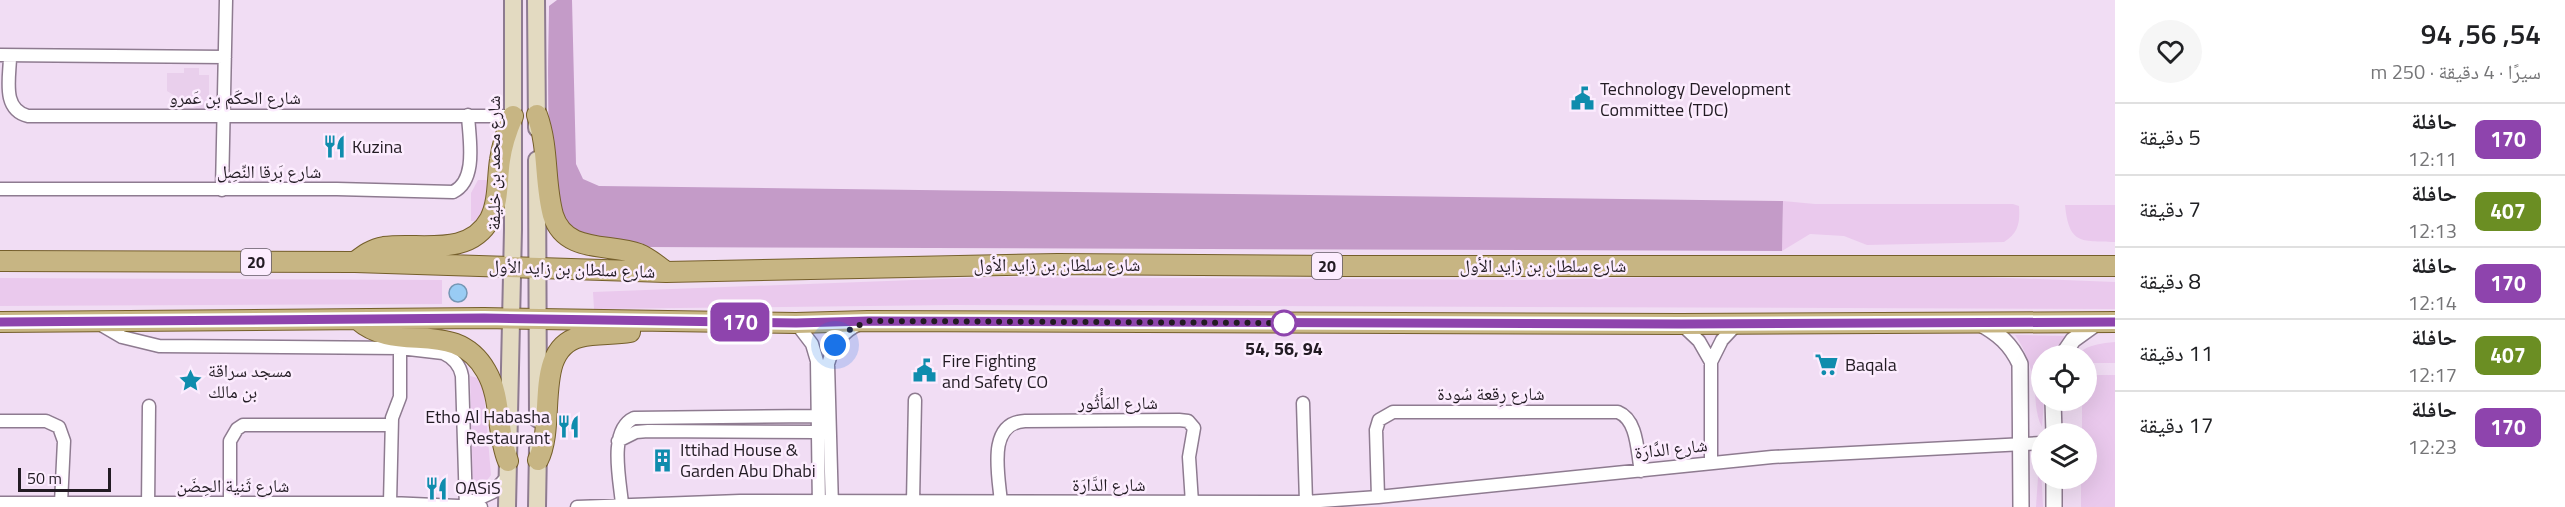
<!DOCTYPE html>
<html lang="ar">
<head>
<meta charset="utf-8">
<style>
  body { margin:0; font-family:"Titillium Web","Noto Naskh Arabic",sans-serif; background:#f6f6f6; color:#202124; direction:rtl; height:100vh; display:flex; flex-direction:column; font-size:22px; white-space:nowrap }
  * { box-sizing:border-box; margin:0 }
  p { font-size:20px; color:#757577 }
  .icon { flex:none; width:33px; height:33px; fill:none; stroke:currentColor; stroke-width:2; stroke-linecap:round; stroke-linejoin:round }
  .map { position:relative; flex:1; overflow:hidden; direction:ltr }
  .drawer { display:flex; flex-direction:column; background:#fff; width:450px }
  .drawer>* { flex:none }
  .badge { padding:0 12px; border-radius:9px; font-size:21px; line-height:39px }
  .buttons { position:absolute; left:2031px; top:345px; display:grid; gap:12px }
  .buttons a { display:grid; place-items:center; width:66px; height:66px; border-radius:50%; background:#fff; box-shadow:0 6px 24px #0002; font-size:30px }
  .scale { position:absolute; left:18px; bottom:15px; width:93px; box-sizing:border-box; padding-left:6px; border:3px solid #221b23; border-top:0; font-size:16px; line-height:21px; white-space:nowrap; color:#221b23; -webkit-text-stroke:4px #fcecfe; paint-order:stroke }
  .you { position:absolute; width:30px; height:30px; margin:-15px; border:4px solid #fff; border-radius:50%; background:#1a73e8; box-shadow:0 0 0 9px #1a73e833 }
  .map>.badge { position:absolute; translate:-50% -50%; box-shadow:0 0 0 3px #fff }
  .round { display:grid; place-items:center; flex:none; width:63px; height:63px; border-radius:32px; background:#f6f6f6 }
  .head { display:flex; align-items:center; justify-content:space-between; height:102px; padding:0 24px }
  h1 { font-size:28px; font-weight:600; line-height:45px }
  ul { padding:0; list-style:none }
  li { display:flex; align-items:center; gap:18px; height:72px; padding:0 24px; border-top:2px solid #e0e0e0 }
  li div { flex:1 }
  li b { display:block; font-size:22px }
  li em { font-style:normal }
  li .badge { min-width:66px; font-weight:700; text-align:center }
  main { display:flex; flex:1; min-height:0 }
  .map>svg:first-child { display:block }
  .built { fill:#e9cfec }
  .green { fill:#eac9ed }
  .forest { fill:#c49bc8 }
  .water { fill:#99ccf4; stroke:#7597b5; stroke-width:1.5 }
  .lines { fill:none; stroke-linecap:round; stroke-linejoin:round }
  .minor-casing { stroke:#8e7b90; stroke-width:15 }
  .tertiary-casing { stroke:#8e7b90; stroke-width:18 }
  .secondary-casing { stroke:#8e7b90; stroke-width:20 }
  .primary-casing { stroke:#755f2b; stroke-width:22 }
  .minor { stroke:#fff; stroke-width:12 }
  .tertiary { stroke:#fff; stroke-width:15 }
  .secondary { stroke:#e3dac1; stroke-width:16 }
  .primary { stroke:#c7b583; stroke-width:20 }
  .line-casing { stroke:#fff; stroke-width:14 }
  .line { stroke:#8e44ad; stroke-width:9 }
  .walk { stroke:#221b23; stroke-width:6; stroke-dasharray:0 10.8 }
  .stop-dot { fill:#fff; stroke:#8e44ad; stroke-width:3 }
  .labels { text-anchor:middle; stroke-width:5; stroke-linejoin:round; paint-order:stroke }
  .shield { fill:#fcecfe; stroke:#635a65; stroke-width:1.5 }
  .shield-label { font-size:16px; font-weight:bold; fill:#221b23 }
  .poi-label { font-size:18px; fill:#221b23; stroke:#fcecfe; text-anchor:start }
  .street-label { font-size:18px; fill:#221b23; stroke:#fcecfe }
  .stop-label { font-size:18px; font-weight:bold; fill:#221b23; stroke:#fcecfe }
</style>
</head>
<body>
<main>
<section class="drawer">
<div class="head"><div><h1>54, 56, 94</h1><p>سيرًا · 4 دقيقة · 250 m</p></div><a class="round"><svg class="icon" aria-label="heart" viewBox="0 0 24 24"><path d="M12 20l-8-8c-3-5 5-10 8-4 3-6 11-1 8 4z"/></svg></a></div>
<ul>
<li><span class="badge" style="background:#8e44ad;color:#fff">170</span><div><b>حافلة</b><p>12:11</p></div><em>5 دقيقة</em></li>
<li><span class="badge" style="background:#6b8e23;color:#fff">407</span><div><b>حافلة</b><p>12:13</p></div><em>7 دقيقة</em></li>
<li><span class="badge" style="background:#8e44ad;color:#fff">170</span><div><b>حافلة</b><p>12:14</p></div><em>8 دقيقة</em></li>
<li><span class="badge" style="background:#6b8e23;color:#fff">407</span><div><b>حافلة</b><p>12:17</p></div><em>11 دقيقة</em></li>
<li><span class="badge" style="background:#8e44ad;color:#fff">170</span><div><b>حافلة</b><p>12:23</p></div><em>17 دقيقة</em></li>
</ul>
</section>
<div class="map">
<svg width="2115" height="507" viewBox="0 0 2115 507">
  <rect width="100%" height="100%" fill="#f1ddf4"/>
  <path class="built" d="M184,68H199V75H209V110H198L167,91V73H184Z"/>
  <path class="green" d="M478,180H490L482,222L471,221V193Z
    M1783,201L1815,204H2013L2019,206C2020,222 2019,233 2004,242L1867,245L1844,236L1810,234L1782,251Z
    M2065,205H2115V242C2080,241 2069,244 2065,205Z
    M1739,275H1931L2115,282V309L953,305L594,309L593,292L993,277L1540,280Z
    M0,278L442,280V304L0,306Z
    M2015,335L2066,336L2053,355L2042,356V400L2044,401L2042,427C2035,414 2036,398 2034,384C2031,366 2025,349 2015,335Z
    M2115,342V363H2087L2086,356L2077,355C2085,345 2103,343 2115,342Z
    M2087,375H2115V507H2081V479L2086,478V434L2082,433V401L2086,400Z
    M470,376L478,378L484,393L491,475L480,490L473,491Z
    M2040,447L2043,507H2036Z"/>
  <path class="forest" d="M557,0H572L576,164L583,179L599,186L1783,201L1782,251L647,247C630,243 580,237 568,227C542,206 549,45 549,6Z"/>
  <path class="water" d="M449 293a9 9 0 1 1 18 0a9 9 0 1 1-18 0Z"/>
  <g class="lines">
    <defs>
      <path id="minor" d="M0,55L225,57
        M10,56C10,77 1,109 28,116H513
        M0,189H337L453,192C478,180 469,138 468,115
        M222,190L226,0
        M98,323L122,337L159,346L400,348L443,353C454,358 460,365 462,376L466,507
        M796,323L812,344L817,361L819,507
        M1681,324L1699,341L1711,362
        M1303,403L1306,502
        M0,421H46L59,427L64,441L61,503
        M618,441L636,432L648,431L817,432
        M1711,462V362L1722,340L1738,323
        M1378,497L1376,430L1379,420L1393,412H1618C1638,420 1637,452 1641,471
        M913,502L915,400
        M0,503H390L481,507
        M390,503L392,418L400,397V348
        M1001,503C999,476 986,423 1025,421L1179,420L1188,421L1194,428L1189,457L1192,503
        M230,504V441L237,429L243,425H391
        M467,504L493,492L508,476
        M622,504C620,480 608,430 634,418L817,416
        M148,507L149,406
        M577,507L740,501L1306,502L1378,497L1772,457L2042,443
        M832,507L828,364C833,346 842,331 860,324"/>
      <path id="tertiary" d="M1979,323C1998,333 2011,344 2020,364L2021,507
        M2062,356L2073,340L2098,322
        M2053,400L2054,434
        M2054,478V507"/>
      <path id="secondary" d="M536,0L537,128
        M537,160L538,419
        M507,507L513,229V0
        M537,507L538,448"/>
      <path id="primary" d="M537,115C549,148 544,182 553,215C565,254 609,243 639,254C649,258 657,265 666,272
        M0,261L355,262L666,272L1058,264L1339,266H2115
        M355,262C364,255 372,249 384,247C419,242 469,258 490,219C499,201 497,179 500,160C502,145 507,130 513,116
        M358,320C398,355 455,317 486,371C502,398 496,432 508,461
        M0,322L484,318L796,323L868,321L1681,324L2115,322
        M538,460C557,423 532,349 580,337C596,333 614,335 630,332"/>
    </defs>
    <use href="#minor" class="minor-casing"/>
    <use href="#tertiary" class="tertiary-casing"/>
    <use href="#secondary" class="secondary-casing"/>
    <use href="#primary" class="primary-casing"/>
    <use href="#minor" class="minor"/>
    <use href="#tertiary" class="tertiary"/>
    <use href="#secondary" class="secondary"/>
    <use href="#primary" class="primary"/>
  </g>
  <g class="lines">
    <defs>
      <path id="line" d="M0,322L484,318L796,323L868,321L1681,324L2115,322"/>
    </defs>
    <use href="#line" class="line-casing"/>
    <use href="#line" class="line"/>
    <path class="walk" d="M835,345L847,331L868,321L1284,323"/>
  </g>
  <defs>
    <symbol id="civic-bare" viewBox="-9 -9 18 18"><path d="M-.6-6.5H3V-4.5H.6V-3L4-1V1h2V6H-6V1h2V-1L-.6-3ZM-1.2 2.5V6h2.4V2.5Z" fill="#0f8cad" stroke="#fcecfe" stroke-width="2.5" paint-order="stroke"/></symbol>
    <symbol id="restaurant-bare" viewBox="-9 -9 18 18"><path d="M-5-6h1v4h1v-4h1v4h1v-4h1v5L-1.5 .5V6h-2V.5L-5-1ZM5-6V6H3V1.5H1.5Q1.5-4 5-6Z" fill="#0f8cad" stroke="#fcecfe" stroke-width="2.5" paint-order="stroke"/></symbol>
    <symbol id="supermarket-bare" viewBox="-9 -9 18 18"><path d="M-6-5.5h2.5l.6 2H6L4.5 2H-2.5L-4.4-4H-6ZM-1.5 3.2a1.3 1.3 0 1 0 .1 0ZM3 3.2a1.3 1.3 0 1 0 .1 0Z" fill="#0f8cad" stroke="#fcecfe" stroke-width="2.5" paint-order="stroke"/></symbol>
    <symbol id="sight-bare" viewBox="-9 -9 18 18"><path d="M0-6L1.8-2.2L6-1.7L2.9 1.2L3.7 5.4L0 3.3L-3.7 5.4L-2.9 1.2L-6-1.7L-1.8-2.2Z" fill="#0f8cad" stroke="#fcecfe" stroke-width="2.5" paint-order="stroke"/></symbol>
    <symbol id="building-bare" viewBox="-9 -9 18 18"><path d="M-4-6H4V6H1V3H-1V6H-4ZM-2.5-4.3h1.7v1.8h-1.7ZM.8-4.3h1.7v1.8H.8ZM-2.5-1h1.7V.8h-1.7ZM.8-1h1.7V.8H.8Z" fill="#0f8cad" stroke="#fcecfe" stroke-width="2.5" paint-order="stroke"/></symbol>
  </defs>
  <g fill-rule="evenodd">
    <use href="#civic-bare" x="1566" y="82" width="33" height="33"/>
    <use href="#restaurant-bare" x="318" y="130" width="33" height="33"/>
    <use href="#supermarket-bare" x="1810" y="348" width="33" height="33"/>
    <use href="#civic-bare" x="908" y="354" width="33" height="33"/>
    <use href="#sight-bare" x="174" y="364" width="33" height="33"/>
    <use href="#restaurant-bare" x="552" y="410" width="33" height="33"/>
    <use href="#building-bare" x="646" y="444" width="33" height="33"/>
    <use href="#restaurant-bare" x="420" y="472" width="33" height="33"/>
  </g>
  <circle class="stop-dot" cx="1284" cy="323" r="12"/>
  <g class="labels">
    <g class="shield">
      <rect x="241" y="249" width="30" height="26" rx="4.5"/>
      <rect x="1312" y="253" width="30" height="26" rx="4.5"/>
    </g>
    <g class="shield-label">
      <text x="256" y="268">20</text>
      <text x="1327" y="272">20</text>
    </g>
    <g class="poi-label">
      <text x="1600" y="95">Technology Development<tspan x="1600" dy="21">Committee (TDC)</tspan></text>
      <text x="352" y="153">Kuzina</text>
      <text x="942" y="367">Fire Fighting<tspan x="942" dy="21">and Safety CO</tspan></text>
      <text x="1845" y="371">Baqala</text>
      <text x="208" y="377">مسجد سراقة<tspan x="208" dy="21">بن مالك</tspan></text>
      <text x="550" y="423" text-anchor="end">Etho Al Habasha<tspan x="550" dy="21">Restaurant</tspan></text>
      <text x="680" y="456">Ittihad House &amp;<tspan x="680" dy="21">Garden Abu Dhabi</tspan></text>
      <text x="455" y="494">OASiS</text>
    </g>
    <g class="street-label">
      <text x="235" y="104">شارع الحكَم بن عَمرو</text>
      <text transform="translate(494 163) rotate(-90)" y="6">شارع محمد بن خليفة</text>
      <text x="269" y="178">شارع بَرقا النِّصِل</text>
      <text x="1057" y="271">شارع سلطان بن زايد الأول</text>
      <text x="1543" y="272">شارع سلطان بن زايد الأول</text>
      <text transform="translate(572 269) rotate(2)" y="6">شارع سلطان بن زايد الأول</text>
      <text x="1491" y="400">شارع رِقعة سُودة</text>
      <text x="1118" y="409">شارع المَأْثُور</text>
      <text transform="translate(1671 449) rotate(-6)" y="6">شارع الدَّارَة</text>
      <text x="1109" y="491">شارع الدَّارَة</text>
      <text x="233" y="492">شارع ثَنية الحِضَن</text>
    </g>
    <g class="stop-label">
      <text x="1284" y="355">54, 56, 94</text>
    </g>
  </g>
</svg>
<div class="buttons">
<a><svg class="icon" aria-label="locate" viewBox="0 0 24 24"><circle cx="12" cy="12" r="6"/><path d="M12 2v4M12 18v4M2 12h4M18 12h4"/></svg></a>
<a><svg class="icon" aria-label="layers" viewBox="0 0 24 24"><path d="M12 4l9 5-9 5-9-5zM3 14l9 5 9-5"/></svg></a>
</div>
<div class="scale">50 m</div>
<div class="you" style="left:835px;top:345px"></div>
<b class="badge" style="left:740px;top:322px;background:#8e44ad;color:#fff">170</b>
</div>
</main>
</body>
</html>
